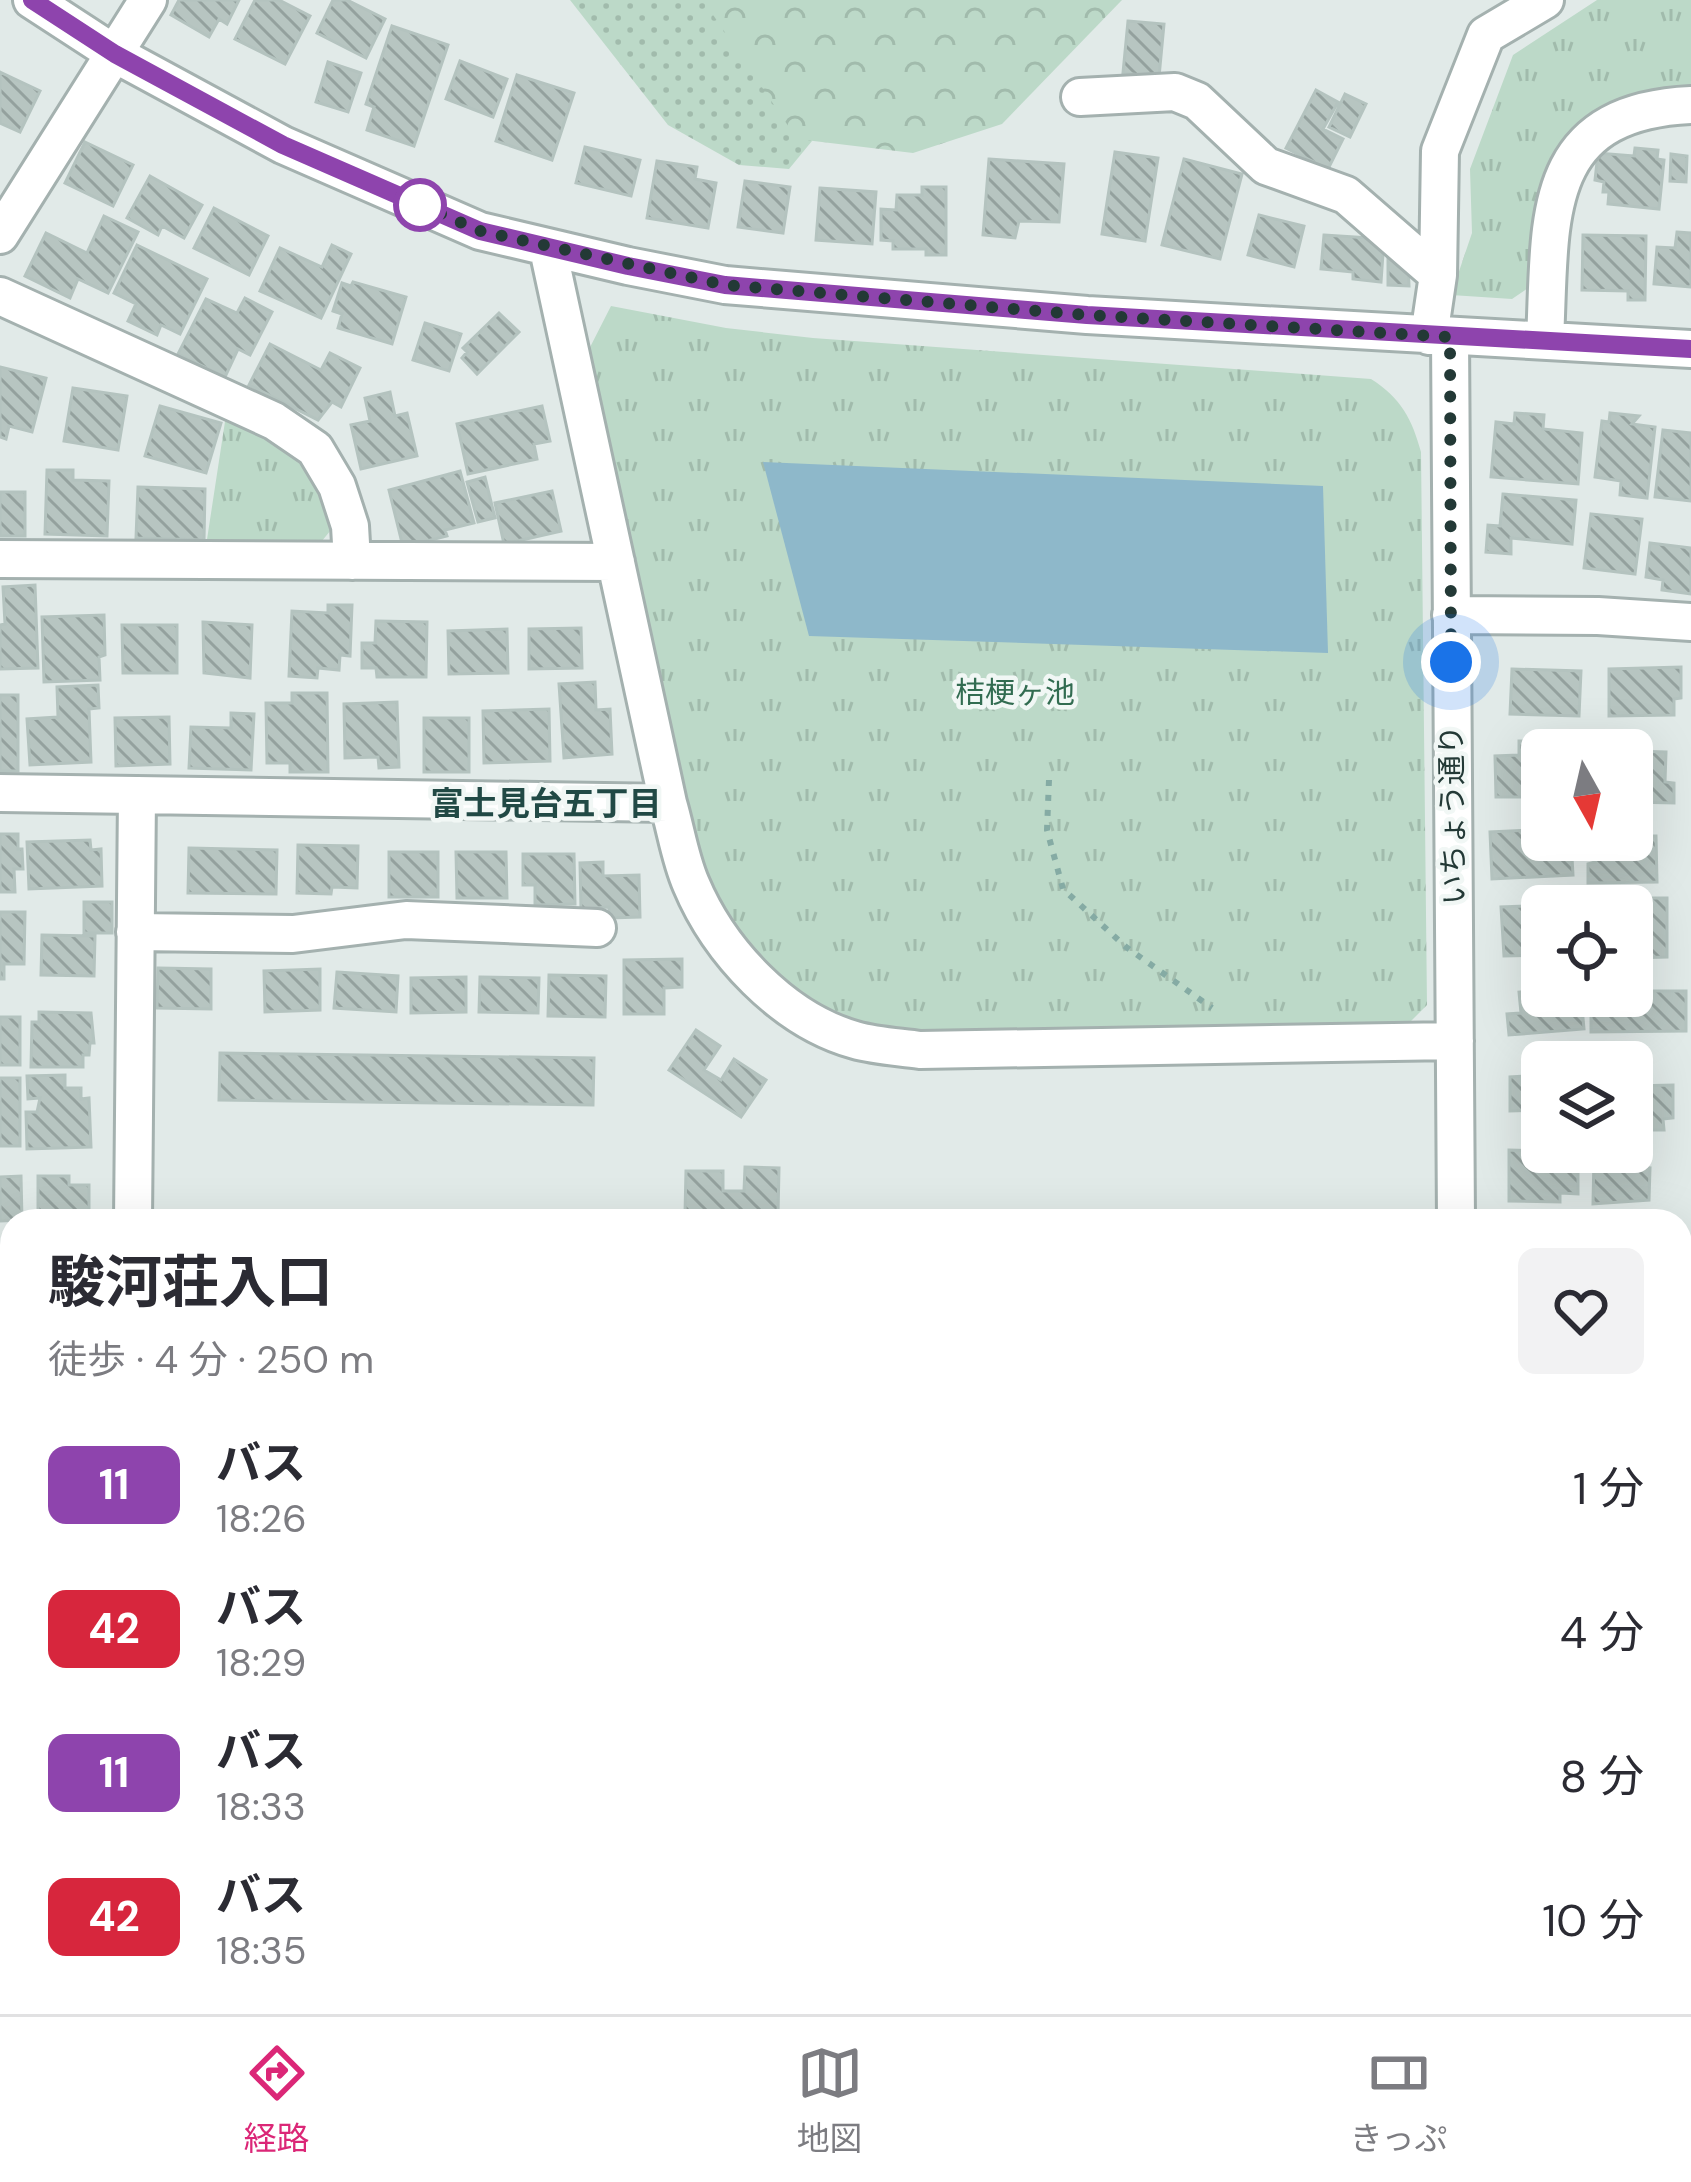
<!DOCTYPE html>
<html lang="ja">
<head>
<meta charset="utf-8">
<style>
  body { margin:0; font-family:"DM Sans","Noto Sans JP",sans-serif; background:#f2f2f3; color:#2b2b33; height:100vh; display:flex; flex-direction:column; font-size:45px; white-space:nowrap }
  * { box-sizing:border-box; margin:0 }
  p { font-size:39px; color:#7c7c81 }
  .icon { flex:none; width:66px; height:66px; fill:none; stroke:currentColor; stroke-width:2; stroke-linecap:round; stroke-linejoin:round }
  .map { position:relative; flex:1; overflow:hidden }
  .panel { position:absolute; left:0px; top:1209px; width:1692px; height:807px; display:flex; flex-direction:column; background:#fff; border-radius:36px 36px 0 0; box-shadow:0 12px 48px #0002 }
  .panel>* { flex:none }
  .badge { padding:0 24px; border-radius:18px; font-size:42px; line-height:78px }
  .needle { width:78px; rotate:172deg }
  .fabs { position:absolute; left:1521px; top:729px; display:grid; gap:24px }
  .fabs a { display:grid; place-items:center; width:132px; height:132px; border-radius:18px; background:#fff; box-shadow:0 12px 48px #0002; font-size:60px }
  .you { position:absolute; width:60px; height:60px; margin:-30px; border:9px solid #fff; border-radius:50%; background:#1a73e8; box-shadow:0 0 0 18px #1a73e833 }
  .map>.badge { position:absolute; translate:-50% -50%; box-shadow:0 0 0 6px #fff }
  .round { display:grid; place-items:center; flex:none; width:126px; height:126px; border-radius:18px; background:#f2f2f3 }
  .head { display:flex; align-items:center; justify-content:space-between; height:204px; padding:0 48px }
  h1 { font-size:57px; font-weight:700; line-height:90px }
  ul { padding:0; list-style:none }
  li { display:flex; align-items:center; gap:36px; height:144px; padding:0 48px }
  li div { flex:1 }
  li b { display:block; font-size:45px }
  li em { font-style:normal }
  li .badge { min-width:132px; font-weight:700; text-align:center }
  .tabs { display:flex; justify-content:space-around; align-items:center; height:168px; border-top:3px solid #e1e1e2; background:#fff; font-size:33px; color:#7c7c81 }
  .tabs a { display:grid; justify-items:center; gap:6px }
  .tabs .on { color:#db2777 }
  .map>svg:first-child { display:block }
  .grass { fill:url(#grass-dots) }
  .forest { fill:url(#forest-crowns) }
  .park { fill:url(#park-tufts) }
  .garden { fill:url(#garden-furrows) }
  .water { fill:#8eb8ca }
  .building { fill:url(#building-back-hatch); stroke:#b4c3bf; stroke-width:3 }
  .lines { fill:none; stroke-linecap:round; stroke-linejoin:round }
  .minor-casing { stroke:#a4b1af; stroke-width:42 }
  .path { stroke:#85aba4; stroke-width:6; stroke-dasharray:6 9; stroke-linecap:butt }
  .minor { stroke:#fff; stroke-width:36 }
  .line-casing { stroke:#fff; stroke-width:27 }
  .line { stroke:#8e44ad; stroke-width:18 }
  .walk { stroke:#233936; stroke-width:12; stroke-dasharray:0 21.6 }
  .stop-dot { fill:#fff; stroke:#8e44ad; stroke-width:6 }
  .labels { text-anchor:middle; stroke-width:9; stroke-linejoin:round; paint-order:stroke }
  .park-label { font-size:30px; fill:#326c51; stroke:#f1f7f5 }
  .street-label { font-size:30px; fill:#233936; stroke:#f1f7f5 }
  .neighbourhood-label { font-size:33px; font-weight:bold; fill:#214945; stroke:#f1f7f5 }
</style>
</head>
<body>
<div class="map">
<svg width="1691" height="2014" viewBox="0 0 1691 2014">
  <defs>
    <pattern id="grass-dots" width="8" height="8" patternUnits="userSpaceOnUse" patternTransform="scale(3)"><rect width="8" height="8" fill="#bcd9c8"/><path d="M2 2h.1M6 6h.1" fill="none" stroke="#a1bbac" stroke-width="1.8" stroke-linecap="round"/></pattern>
    <pattern id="forest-crowns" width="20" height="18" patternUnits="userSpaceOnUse" patternTransform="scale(3)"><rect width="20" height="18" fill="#bcd9c8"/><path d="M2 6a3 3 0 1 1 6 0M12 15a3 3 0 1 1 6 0" fill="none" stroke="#a1bbac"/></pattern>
    <pattern id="park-tufts" width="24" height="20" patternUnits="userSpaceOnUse" patternTransform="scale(3)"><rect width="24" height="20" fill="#bcd9c8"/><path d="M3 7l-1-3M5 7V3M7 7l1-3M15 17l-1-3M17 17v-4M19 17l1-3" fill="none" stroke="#a1bbac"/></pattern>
    <pattern id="garden-furrows" width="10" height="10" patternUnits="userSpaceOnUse" patternTransform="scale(3)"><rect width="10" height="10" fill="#bcd9c8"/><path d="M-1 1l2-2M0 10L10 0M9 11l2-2" fill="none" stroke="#a1bbac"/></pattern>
    <pattern id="building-back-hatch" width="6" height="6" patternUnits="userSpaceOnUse" patternTransform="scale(3)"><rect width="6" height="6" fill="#b7c5c1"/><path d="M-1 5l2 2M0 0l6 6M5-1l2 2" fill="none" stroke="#94a19e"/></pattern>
  </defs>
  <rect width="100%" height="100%" fill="#e1eae8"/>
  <path class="grass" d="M570,0H705L812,141L789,169L739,165L668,125Z"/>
  <path class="forest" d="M703,0H1122L1002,124L913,153L797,139Z"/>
  <path class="park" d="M1597,0H1691V90C1646,86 1583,101 1563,148C1550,180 1542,247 1534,284L1512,299L1451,295L1472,233L1470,169L1513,55Z
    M611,306L726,328L813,338L1371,379C1401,398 1412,419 1421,452L1427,1005L1406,1026L924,1035C804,1022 764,977 704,879L583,361Z
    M226,415L248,424L306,463L335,525L317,547L206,546Z
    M1680,1556L1691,1569V1744H1680Z"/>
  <path class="garden" d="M1134,2004H1443L1444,2014H1117Z"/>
  <path class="water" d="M763,462L1323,486L1328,653L809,636Z"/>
  <path class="building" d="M179,0H239L227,24L219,19L209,37L171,15Z
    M255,0H279L310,16L285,64L235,39Z
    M333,0H347L385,19L366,58L317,33Z
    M1128,21L1164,24L1159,77L1123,73Z
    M392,26L448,45L414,146L367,130L374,107L366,104Z
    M460,61L507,79L493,117L446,99Z
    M328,62L361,73L348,112L316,102Z
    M0,72L40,91L20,132L0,123Z
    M517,75L574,93L552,160L496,141Z
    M1316,90L1338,102L1323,129L1343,139L1328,169L1286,148Z
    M1345,94L1366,104L1350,137L1329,127Z
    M85,142L133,165L113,206L65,183Z
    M585,147L640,160L631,196L576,183Z
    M1635,148L1658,150L1657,159L1664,160L1659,209L1608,204L1609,192H1603L1604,182L1595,180L1598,153L1634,156Z
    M1115,152L1158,158L1145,241L1102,234Z
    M1671,154L1687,156L1686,182L1670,181Z
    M989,159L1064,164L1059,222L1019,221L1015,238L983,235Z
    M1184,159L1242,174L1220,259L1162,245Z
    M657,161L697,167L695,179L716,183L708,228L647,218Z
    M150,176L202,205L184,238L162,226L158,235L127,218Z
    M745,181L790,187L783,233L738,227Z
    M922,187H946V255H926V249H893V241L881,240V209L896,210L897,195H922Z
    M820,188L876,192L872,244L816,240Z
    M214,208L268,236L249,275L194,248Z
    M1259,215L1304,226L1294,267L1248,255Z
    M104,216L138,232L108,293L78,279L70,298L25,276L46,233L87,253Z
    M1677,232L1691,233V287L1654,284L1657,247L1675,248Z
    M1324,235L1384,239L1381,282L1353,279V272L1321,269Z
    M1583,235L1646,236L1645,300H1628V291L1582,290Z
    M137,245L207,279L180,334L161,325L157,335L128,321L136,304L114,293Z
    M332,245L351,254L321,318L260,291L280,248L322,267Z
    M1388,249L1408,260L1409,286L1388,285Z
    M353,282L406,297L392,344L338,328L342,314L333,311L342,283L351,286Z
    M245,298L272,312L250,355L238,349L225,377L178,354L206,299L237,313Z
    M499,313L519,332L477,374L462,358L467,352L463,348Z
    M425,323L461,334L449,371L413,360Z
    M270,344L321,370L330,353L360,368L341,407L332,402L318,420L249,385Z
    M0,367L46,378L32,432L9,426L6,439L0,437Z
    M73,388L127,396L118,450L64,441Z
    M390,392L395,416L407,413L417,456L361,469L351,425L370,421L365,398Z
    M160,406L221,423L206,473L145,456Z
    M542,406L550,441L534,444L537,459L468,474L457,424Z
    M1515,413L1544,415L1543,429L1582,433L1578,484L1491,477L1496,422L1514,424Z
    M1610,413L1639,416L1632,424L1655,427L1647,498L1620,495L1621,481L1595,477L1602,421L1609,422Z
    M1663,430L1691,433V501L1655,497Z
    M47,470H73V480L109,481L107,536L45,534Z
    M460,471L474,523L445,530L447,536L403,547L389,490Z
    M485,477L495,518L478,522L467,482Z
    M138,487L205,489L204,540L136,538Z
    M552,491L561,531L504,544L495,503Z
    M0,492H25V536H0Z
    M1503,494L1576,500L1572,544L1511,538V554L1486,552L1488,525L1500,526Z
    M1591,514L1642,519L1635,574L1584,568Z
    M1650,543L1691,548V594L1662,590L1663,580L1646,577Z
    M35,585L38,668L0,669V625L5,624L3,587Z
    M328,605H352L350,656L340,655L339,670L318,668L317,678L289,676L292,611L328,613Z
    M104,615L105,655L99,657L100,680L44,682L42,617Z
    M376,621L427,622L426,677H377L376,668H362V643H375Z
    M203,622L252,625L250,678L204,673Z
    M122,625H177V673H123Z
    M581,628L582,668L529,669V629Z
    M507,629L508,673L449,674L448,631Z
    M1681,667V698L1674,699V715L1609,716V669Z
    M1512,669L1581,671L1579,716L1510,714Z
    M595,682L596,710L610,709L612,754L564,758L559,684Z
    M98,685L99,708L89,709L91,762L30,765L27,719L58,717L57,687Z
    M292,693H327L328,772H290V763H267L266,703H292Z
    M0,695H18V771H0Z
    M397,702L399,767L379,768L378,757L345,758L344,704Z
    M549,709L550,761L484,763L483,711Z
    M231,713L254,714L251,770L189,768L191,727L231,728Z
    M169,717L170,764L116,766L115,718Z
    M424,718H469V772H424Z
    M1519,741H1579V750H1542V797H1496L1495,756L1519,755Z
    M1632,751L1666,752L1665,782L1674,783V803L1632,802Z
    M1530,830V839L1571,840L1573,875L1492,879L1490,832Z
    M0,834H18V849H22L23,869H14L15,892H0Z
    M1632,836H1656L1657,882L1588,883V864L1595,862V840H1632Z
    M90,840L91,850L101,849L102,886L29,889L27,842Z
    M298,845L358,846L357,888L332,887L331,894L297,893Z
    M189,848L277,850L276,894L188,893Z
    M389,852H438V897H389Z
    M456,852H506L507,898H457Z
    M523,854H574L575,904L535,905V885H523Z
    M603,862V876L639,875L640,917L609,918V907L581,909L580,863Z
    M1630,898H1667V957L1632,958Z
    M84,902H112V933H84Z
    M1582,904L1542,906V955L1504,956L1501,907Z
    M0,912H25L24,964H4V979H0Z
    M42,935L95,936L94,976L41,975Z
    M682,959V987L664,988V1014H624V960Z
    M158,968L211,969V1009L157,1008Z
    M320,969V1010L265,1012L264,971Z
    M337,972L398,976L396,1012L334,1008Z
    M549,975L606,976L605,1017L548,1016Z
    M466,977V1012L411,1013V978Z
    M480,977L539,978L538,1013L479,1012Z
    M1632,978L1634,991H1686V1031L1591,1032V996H1632Z
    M1542,990V996H1581L1584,1029L1509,1035L1507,1014L1521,1013L1519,992Z
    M39,1012L91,1013L94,1043H90L89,1055H83V1067H31L32,1022H39Z
    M0,1017H20V1065H0Z
    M696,1030L720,1046L704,1070L721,1080L734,1059L766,1080L741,1117L669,1070Z
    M220,1053L594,1058L593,1105L219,1100Z
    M1542,1062V1110L1510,1111V1077L1526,1076L1525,1063Z
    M65,1075V1088H81V1099L89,1098L91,1147L27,1149L26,1112H37L40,1098L28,1099L27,1076Z
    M0,1078H20V1146H0Z
    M1673,1085V1118L1663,1119L1664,1130H1632V1086Z
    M1509,1150L1578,1152V1194L1560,1193V1202L1509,1201Z
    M1594,1157L1637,1158V1167L1650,1168L1649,1200L1593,1204Z
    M745,1167L779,1168L778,1215L685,1214L686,1171H723V1191H744Z
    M21,1176L22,1220L0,1221V1177Z
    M38,1176H69V1185H89V1221H29V1216H38Z
    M12,1270V1309H0V1271Z
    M12,1331V1375H0V1332Z
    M0,1441H12V1475L0,1476Z
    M0,1580H6L7,1615H0Z
    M0,1649H7L9,1718L0,1719Z
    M0,1747H12V1787H0Z
    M0,1806H12V1879H0Z
    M1691,1923V1957L1680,1958V1925Z
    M10,1948L12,2004H49L50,2009L11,2010Z
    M1688,1985L1691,2014H1613L1609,2005L1680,2004V1989Z
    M139,2004H171V2014H139Z
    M184,2004H208V2012L222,2014H184Z
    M545,2004H790L791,2013L514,2014L513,2009Z"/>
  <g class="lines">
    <defs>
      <path id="minor" d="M32,0L115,54L283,145L480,231L628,266L725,285L1087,315L1691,349
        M1080,97L1175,92L1197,101L1266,166L1346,195L1438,275
        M0,235L148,0
        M548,249L668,803C676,830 680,859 691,884C719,951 783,1020 855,1040C876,1046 899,1047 920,1050L1455,1041
        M0,296L274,421L315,449L337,486L350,526L352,561
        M1429,336L1438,275L1440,151L1486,35L1545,0
        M1450,337L1456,1221
        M1545,340C1551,221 1537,112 1691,105
        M0,559L616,562
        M1451,615L1598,616L1691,622
        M0,793L668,803
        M135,932L293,934L406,920L597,928
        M133,1221L137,795
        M0,1516L12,1517
        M1680,1543H1691
        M0,1903H12
        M97,2004V2014
        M270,2004L277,2014
        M913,2004L921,2014
        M1473,2004L1475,2014
        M1061,2014L1079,2004"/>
    </defs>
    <use href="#minor" class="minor-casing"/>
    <path class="path" d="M1049,780L1047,830L1063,889L1126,947L1212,1008
      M1364,2004L1368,2014"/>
    <use href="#minor" class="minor"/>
  </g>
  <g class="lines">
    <defs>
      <path id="line" d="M32,0L115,54L283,145L480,231L628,266L725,285L1087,315L1691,349"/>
    </defs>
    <use href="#line" class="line-casing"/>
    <use href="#line" class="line"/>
    <path class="walk" d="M420,205L401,196L480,231L725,285L1087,315L1450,337L1451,662"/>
  </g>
  <circle class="stop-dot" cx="420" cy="205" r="24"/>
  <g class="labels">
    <g class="park-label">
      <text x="1015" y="703">桔梗ヶ池</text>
    </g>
    <g class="street-label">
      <text transform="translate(1453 815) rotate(-91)" y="10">いちょう通り</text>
    </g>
    <g class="neighbourhood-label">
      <text x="546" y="815">富士見台五丁目</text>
    </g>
  </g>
</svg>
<div class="fabs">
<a><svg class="needle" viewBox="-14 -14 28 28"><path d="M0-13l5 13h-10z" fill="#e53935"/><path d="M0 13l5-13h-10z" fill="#7c7c81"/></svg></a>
<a><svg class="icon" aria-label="locate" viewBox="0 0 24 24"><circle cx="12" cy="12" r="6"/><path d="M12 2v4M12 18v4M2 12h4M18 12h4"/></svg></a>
<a><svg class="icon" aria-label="layers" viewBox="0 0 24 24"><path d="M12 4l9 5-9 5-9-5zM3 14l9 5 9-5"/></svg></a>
</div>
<div class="you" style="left:1451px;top:662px"></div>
<section class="panel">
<div class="head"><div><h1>駿河荘入口</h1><p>徒歩 · 4 分 · 250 m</p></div><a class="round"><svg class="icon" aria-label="heart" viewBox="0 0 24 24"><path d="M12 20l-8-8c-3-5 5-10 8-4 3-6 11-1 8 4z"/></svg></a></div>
<ul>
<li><span class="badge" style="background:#8e44ad;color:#fff">11</span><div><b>バス</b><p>18:26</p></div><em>1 分</em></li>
<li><span class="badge" style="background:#d7263d;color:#fff">42</span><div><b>バス</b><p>18:29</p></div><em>4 分</em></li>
<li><span class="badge" style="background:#8e44ad;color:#fff">11</span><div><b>バス</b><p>18:33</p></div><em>8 分</em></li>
<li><span class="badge" style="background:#d7263d;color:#fff">42</span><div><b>バス</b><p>18:35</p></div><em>10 分</em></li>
</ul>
</section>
</div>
<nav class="tabs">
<a class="on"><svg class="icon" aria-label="directions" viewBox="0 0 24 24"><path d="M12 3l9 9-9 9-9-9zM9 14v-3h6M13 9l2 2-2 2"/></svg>経路</a>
<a><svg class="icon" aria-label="map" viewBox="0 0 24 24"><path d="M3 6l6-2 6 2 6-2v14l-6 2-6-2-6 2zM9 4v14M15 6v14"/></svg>地図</a>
<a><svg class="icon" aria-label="tickets" viewBox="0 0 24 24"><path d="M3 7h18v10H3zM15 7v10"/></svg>きっぷ</a>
</nav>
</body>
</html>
